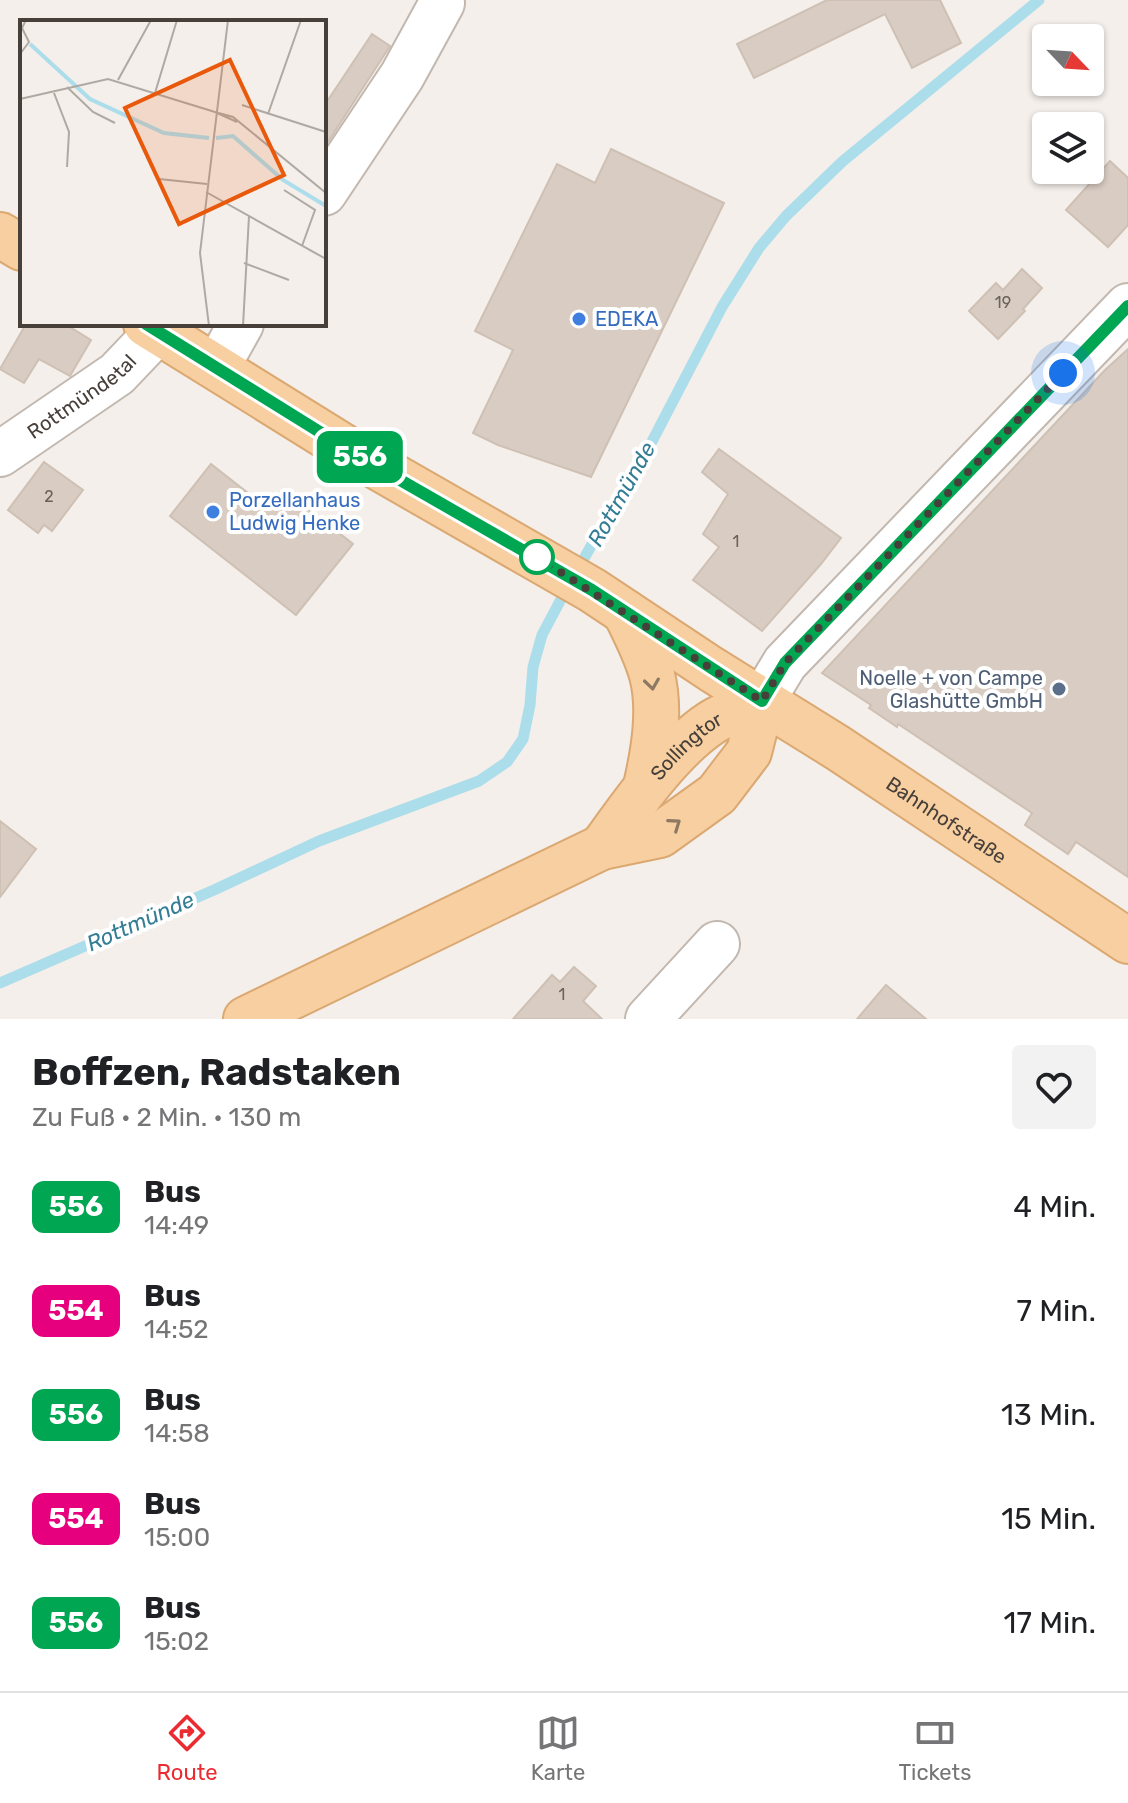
<!DOCTYPE html>
<html lang="de">
<head>
<meta charset="utf-8">
<style>
  body { margin:0; font-family:Rubik,sans-serif; background:#f2f2f2; color:#202124; height:100vh; display:flex; flex-direction:column; font-size:30px; white-space:nowrap }
  * { box-sizing:border-box; margin:0 }
  p { font-size:26px; color:#757577 }
  .icon { flex:none; width:44px; height:44px; fill:none; stroke:currentColor; stroke-width:2; stroke-linecap:round; stroke-linejoin:round }
  .map { position:relative; height:1019px; overflow:hidden }
  .side { display:flex; flex-direction:column; background:#fff; flex:1 }
  .side>* { flex:none }
  .badge { padding:0 16px; border-radius:12px; font-size:28px; line-height:52px }
  .needle { width:52px; rotate:115deg }
  .controls { position:absolute; left:1032px; top:24px; display:grid; gap:16px }
  .controls a { display:grid; place-items:center; width:72px; height:72px; border-radius:8px; background:#fff; box-shadow:0 2px 6px #0004; font-size:40px }
  .you { position:absolute; width:40px; height:40px; margin:-20px; border:6px solid #fff; border-radius:50%; background:#1a73e8; box-shadow:0 0 0 12px #1a73e833 }
  .map>.badge { position:absolute; translate:-50% -50%; box-shadow:0 0 0 4px #fff }
  .round { display:grid; place-items:center; flex:none; width:84px; height:84px; border-radius:8px; background:#f2f2f2 }
  .summary { display:flex; align-items:center; justify-content:space-between; height:136px; padding:0 32px }
  h1 { font-size:38px; font-weight:700; line-height:60px }
  ul { padding:0; list-style:none }
  li { display:flex; align-items:center; gap:24px; height:104px; padding:0 32px }
  li div { flex:1 }
  li b { display:block; font-size:30px }
  li em { font-style:normal }
  li .badge { min-width:88px; font-weight:700; text-align:center }
  .menu { display:flex; justify-content:space-around; align-items:center; height:112px; border-top:2px solid #e0e0e0; background:#fff; font-size:22px; color:#757577 }
  .menu a { display:grid; justify-items:center; gap:4px }
  .menu .active { color:#ea2b31 }
  .map>svg:first-child { display:block }
  .lines { fill:none; stroke-linecap:round; stroke-linejoin:round }
  .stream { stroke:#acddeb; stroke-width:11 }
  .building { fill:#d8ccc3; stroke:#cfc0b4; stroke-width:2 }
  .minor-casing { stroke:#c2b8b0; stroke-width:48 }
  .major-casing { stroke:#dba871; stroke-width:48 }
  .minor { stroke:#fff; stroke-width:44 }
  .major { stroke:#f7cfa0; stroke-width:44 }
  .oneway { stroke:#8d7962 }
  .line-casing { stroke:#fff; stroke-width:18 }
  .line { stroke:#00a651; stroke-width:12 }
  .walk { stroke:#473f39; stroke-width:8; stroke-dasharray:0 14.4 }
  .shop-dot { fill:#3f7fe0; stroke:#fff; stroke-width:3 }
  .stop-dot { fill:#fff; stroke:#00a651; stroke-width:4 }
  .service-dot { fill:#5c6f8a; stroke:#fff; stroke-width:3 }
  .labels { text-anchor:middle; stroke-width:8; stroke-linejoin:round; paint-order:stroke }
  .number-label { font-size:16px; fill:#6b625c }
  .shop-label { font-size:20px; fill:#366cbe; stroke:#fff; text-anchor:start }
  .street-label { font-size:20px; fill:#473f39; stroke:#fff }
  .service-label { font-size:20px; fill:#4e5e75; stroke:#fff; text-anchor:end }
  .water-label { font-size:22px; font-style:italic; fill:#337d95; stroke:#fff }
  .inset-river { fill:none; stroke:#acddeb; stroke-width:4 }
  .inset-road { fill:none; stroke:#afa9a3; stroke-width:2 }
  .view { fill:#e8590c; fill-opacity:0.15; stroke:#e8590c; stroke-width:4 }
  .inset-edge { fill:none; stroke:#473f39; stroke-width:4 }
</style>
</head>
<body>
<div class="map">
<svg width="1128" height="1019" viewBox="0 0 1128 1019">
  <rect width="100%" height="100%" fill="#f4efea"/>
  <g class="lines">
    <path class="stream" d="M577,571L614,505L646,453L722,307L759,248L786,216L843,161L1039,0
      M0,983L214,890L319,841L479,781L507,762L523,739L530,705L533,667L542,635L568,586"/>
  </g>
  <path class="building" d="M827,0H940L961,43L912,68L885,14L754,78L737,44Z
    M372,34L390,46L324,148V106Z
    M611,149L724,203L591,477L498,445L473,433L513,350L475,331L557,164L595,183Z
    M1110,161L1128,178V225L1108,247L1066,210Z
    M1022,269L1042,288L1023,309L1025,311L998,339L969,311L996,283L1003,290Z
    M26,324H65L91,340L70,376L39,359L24,383L0,369Z
    M1128,349V877L1076,842L1068,854L1025,825L1032,813L898,724L897,727L869,708L871,705L822,673L1105,370Z
    M719,449L841,538L821,564L762,631L693,580L719,547L703,534L728,494L702,472Z
    M44,462L83,490L52,531L44,525L38,533L8,510Z
    M211,464L267,508L283,489L353,544L296,615L170,516Z
    M0,821L36,849L0,897Z
    M574,967L596,986L583,1001L602,1019H513L552,975L560,982Z
    M886,985L926,1019H857Z"/>
  <g class="lines">
    <defs>
      <g id="minor">
        <path d="M324,193L402,76L442,3"/>
        <path d="M217,367L241,324"/>
        <path id="s1" d="M0,454L117,374L158,331"/>
        <path d="M762,701L785,663L1128,306"/>
        <path d="M648,1019L717,944"/>
      </g>
      <g id="major">
        <path d="M0,235L22,248"/>
        <path id="s2" d="M146,324L360,457L592,590L711,669L838,748L1128,941"/>
        <path d="M625,612C635,632 646,653 652,675C661,710 654,751 646,786"/>
        <path id="s3" d="M602,847C631,807 670,750 711,723C726,713 746,707 762,701"/>
        <path d="M246,1019L602,847L660,835L717,794L749,752L762,701"/>
      </g>
    </defs>
    <use href="#minor" class="minor-casing"/>
    <use href="#major" class="major-casing"/>
    <use href="#minor" class="minor"/>
    <use href="#major" class="major"/>
  </g>
  <defs><path id="oneway-chevron" d="M-2-3.5L2.5 0L-2 3.5" fill="none" stroke-width="1.6" stroke-linecap="round" stroke-linejoin="round" transform="scale(2)"/></defs>
  <g class="oneway">
    <use href="#oneway-chevron" transform="translate(652 684) rotate(82)"/>
    <use href="#oneway-chevron" transform="translate(675 824) rotate(-35)"/>
  </g>
  <g class="lines">
    <defs>
      <path id="line" d="M146,324L360,457L592,590L762,701L785,663L1128,306"/>
    </defs>
    <use href="#line" class="line-casing"/>
    <use href="#line" class="line"/>
    <path class="walk" d="M537,557L762,701L785,663L1063,373"/>
  </g>
  <g class="shop-dot">
    <circle cx="579" cy="319" r="8"/>
    <circle cx="213" cy="512" r="8"/>
  </g>
  <circle class="stop-dot" cx="537" cy="557" r="16"/>
  <circle class="service-dot" cx="1059" cy="689" r="8"/>
  <g class="labels">
    <g class="number-label">
      <text x="1003" y="308">19</text>
      <text x="49" y="502">2</text>
      <text x="736" y="547">1</text>
      <text x="562" y="1000">1</text>
    </g>
    <g class="shop-label">
      <text x="595" y="326">EDEKA</text>
      <text x="229" y="507">Porzellanhaus<tspan x="229" dy="23">Ludwig Henke</tspan></text>
    </g>
    <g class="street-label">
      <text dy="7" stroke="none"><textPath href="#s1" startOffset="100">Rottmündetal</textPath></text>
      <text dy="7" stroke="none"><textPath href="#s3" startOffset="132">Sollingtor</textPath></text>
      <text dy="7" stroke="none"><textPath href="#s2" startOffset="942">Bahnhofstraße</textPath></text>
    </g>
    <g class="service-label">
      <text x="1043" y="685">Noelle + von Campe<tspan x="1043" dy="23">Glashütte GmbH</tspan></text>
    </g>
    <g class="water-label">
      <text transform="translate(621 494) rotate(-61)" y="8">Rottmünde</text>
      <text transform="translate(140 921) rotate(-24)" y="8">Rottmünde</text>
    </g>
  </g>
  <g transform="translate(20 20)">
    <rect width="306" height="306" fill="#f4efea"/>
    <path class="inset-river" d="M10,24L70,79L144,113L189,118M196,118L213,116L263,160L306,186"/>
    <path class="inset-road" d="M0,34L9,22L2,8L6,0M98,60L131,0M47,67L73,92L95,103M34,73L49,112L47,147M135,73L157,0M0,79L88,59L195,92M222,85L306,112M195,92L213,97L306,173M195,92L217,102M248,94L281,0M139,159L187,164M264,170L295,190L282,226M186,172L306,239M224,243L269,260M189,306L180,233L208,0M223,306L229,196"/>
    <path class="view" d="M210,40L264,155L159,204L105,88Z"/>
    <rect width="306" height="306" class="inset-edge"/>
  </g>
</svg>
<div class="controls">
<a><svg class="needle" viewBox="-14 -14 28 28"><path d="M0-13l5 13h-10z" fill="#e53935"/><path d="M0 13l5-13h-10z" fill="#757577"/></svg></a>
<a><svg class="icon" aria-label="layers" viewBox="0 0 24 24"><path d="M12 4l9 5-9 5-9-5zM3 14l9 5 9-5"/></svg></a>
</div>
<div class="you" style="left:1063px;top:373px"></div>
<b class="badge" style="left:360px;top:457px;background:#00a651;color:#fff">556</b>
</div>
<section class="side">
<div class="summary"><div><h1>Boffzen, Radstaken</h1><p>Zu Fuß · 2 Min. · 130 m</p></div><a class="round"><svg class="icon" aria-label="heart" viewBox="0 0 24 24"><path d="M12 20l-8-8c-3-5 5-10 8-4 3-6 11-1 8 4z"/></svg></a></div>
<ul>
<li><span class="badge" style="background:#00a651;color:#fff">556</span><div><b>Bus</b><p>14:49</p></div><em>4 Min.</em></li>
<li><span class="badge" style="background:#e6007e;color:#fff">554</span><div><b>Bus</b><p>14:52</p></div><em>7 Min.</em></li>
<li><span class="badge" style="background:#00a651;color:#fff">556</span><div><b>Bus</b><p>14:58</p></div><em>13 Min.</em></li>
<li><span class="badge" style="background:#e6007e;color:#fff">554</span><div><b>Bus</b><p>15:00</p></div><em>15 Min.</em></li>
<li><span class="badge" style="background:#00a651;color:#fff">556</span><div><b>Bus</b><p>15:02</p></div><em>17 Min.</em></li>
</ul>
</section>
<nav class="menu">
<a class="active"><svg class="icon" aria-label="directions" viewBox="0 0 24 24"><path d="M12 3l9 9-9 9-9-9zM9 14v-3h6M13 9l2 2-2 2"/></svg>Route</a>
<a><svg class="icon" aria-label="map" viewBox="0 0 24 24"><path d="M3 6l6-2 6 2 6-2v14l-6 2-6-2-6 2zM9 4v14M15 6v14"/></svg>Karte</a>
<a><svg class="icon" aria-label="tickets" viewBox="0 0 24 24"><path d="M3 7h18v10H3zM15 7v10"/></svg>Tickets</a>
</nav>
</body>
</html>
